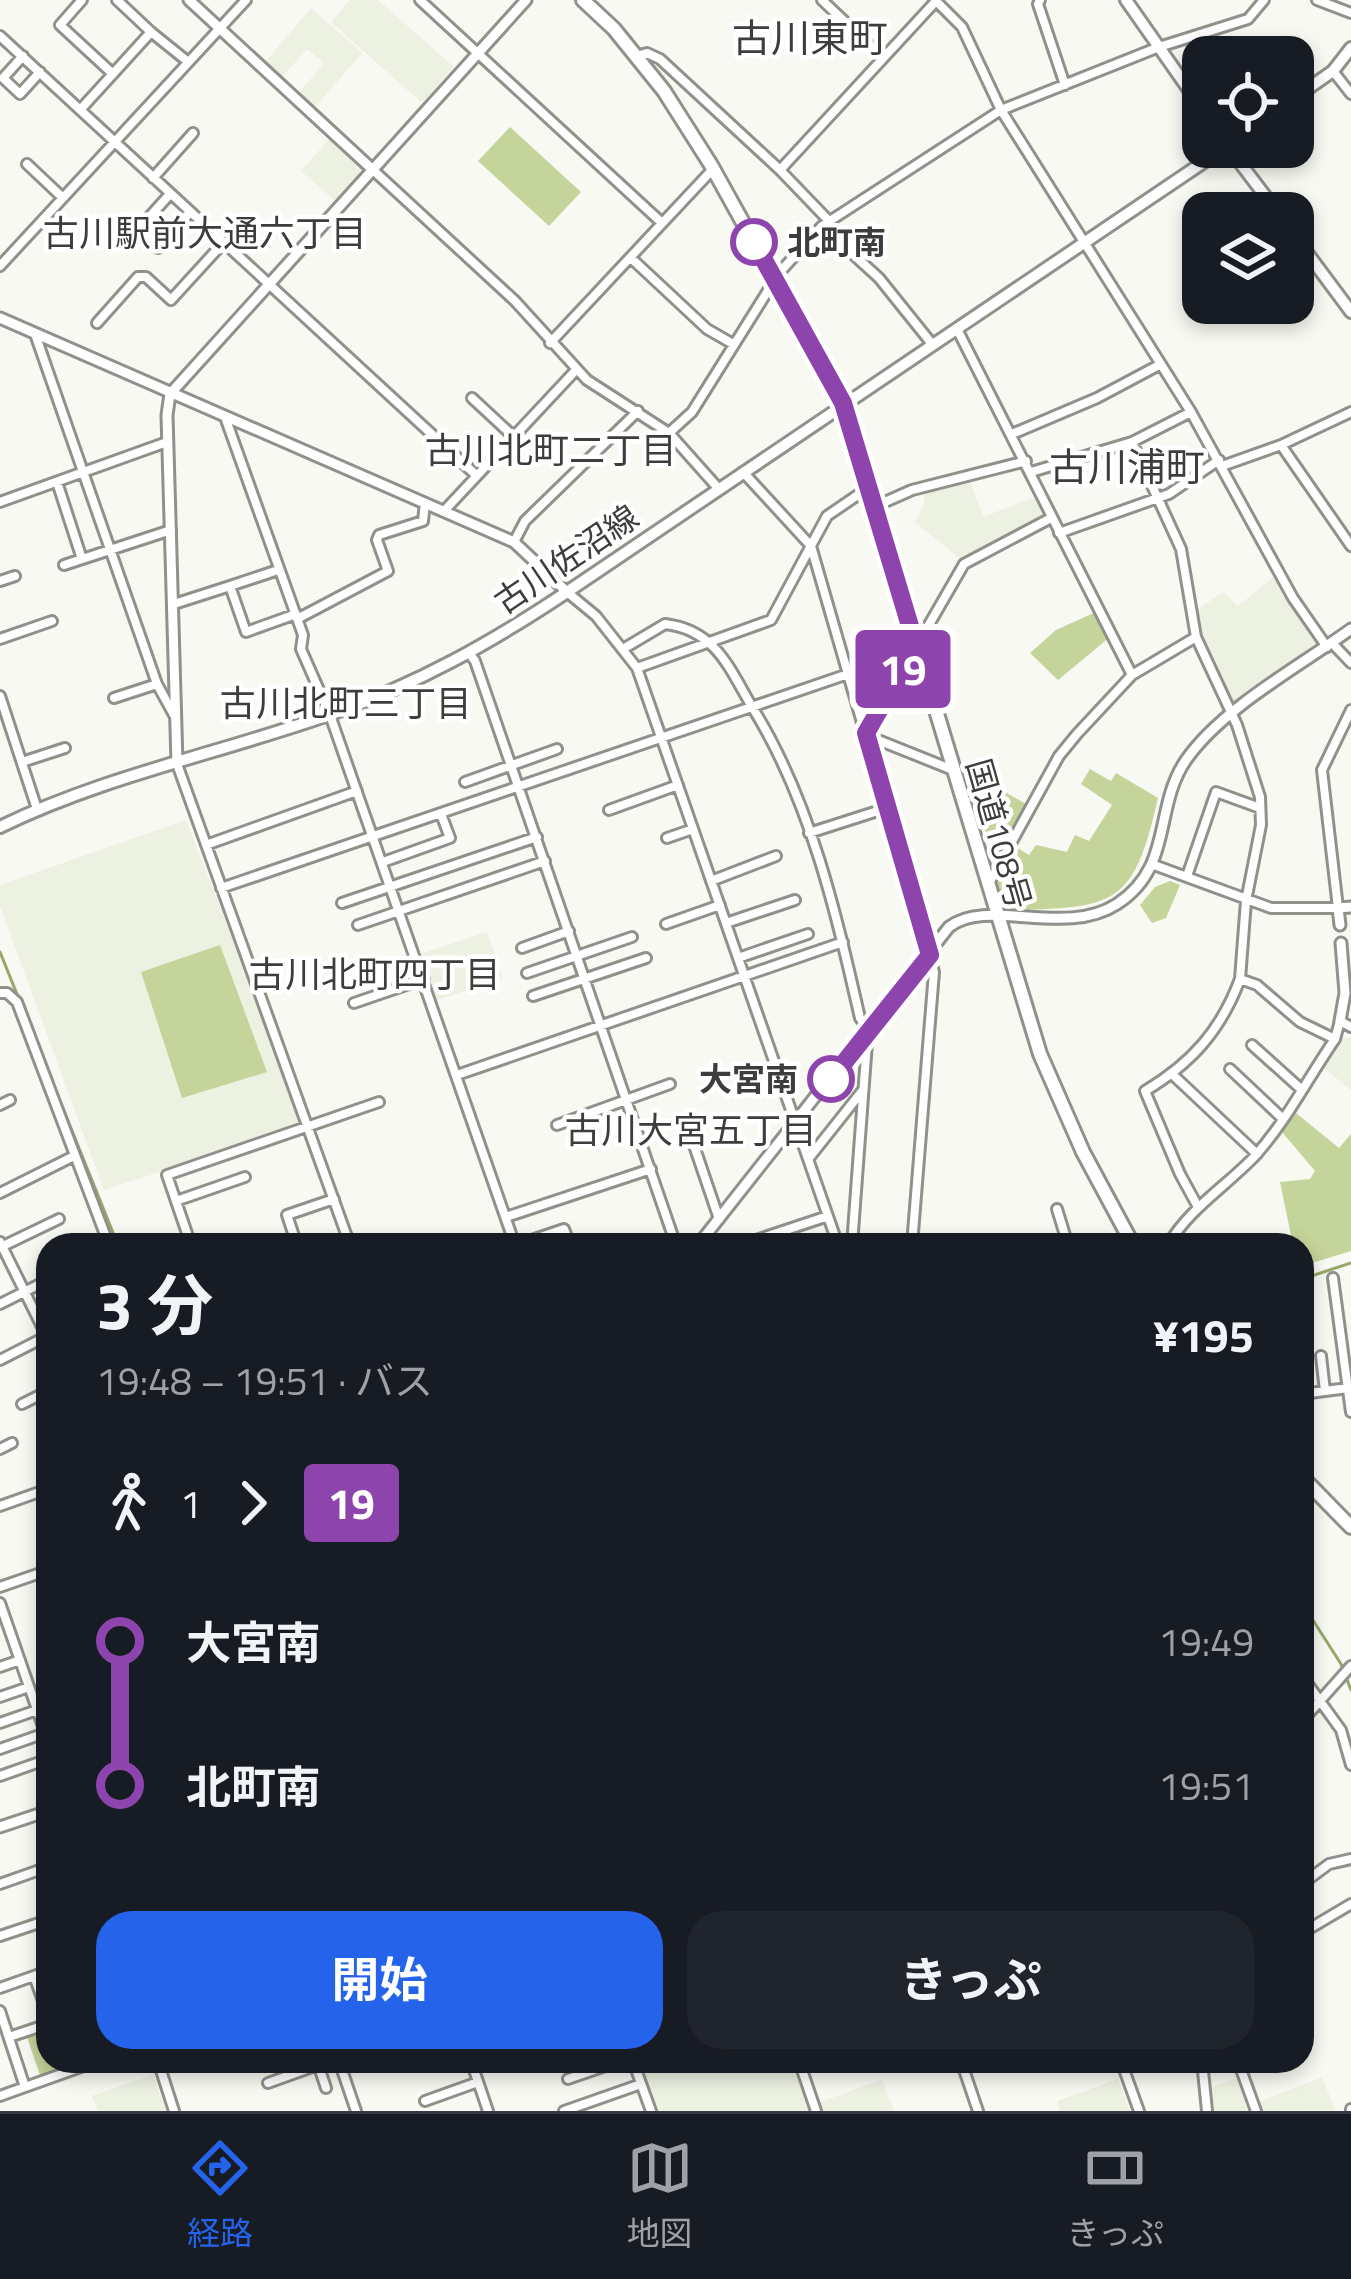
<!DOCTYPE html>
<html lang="ja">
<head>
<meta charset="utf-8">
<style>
  body { margin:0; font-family:"Titillium Web","Noto Sans JP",sans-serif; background:#20242c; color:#f1f3f6; height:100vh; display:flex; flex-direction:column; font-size:45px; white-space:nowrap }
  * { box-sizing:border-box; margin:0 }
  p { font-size:39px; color:#9ea1a6 }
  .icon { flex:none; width:66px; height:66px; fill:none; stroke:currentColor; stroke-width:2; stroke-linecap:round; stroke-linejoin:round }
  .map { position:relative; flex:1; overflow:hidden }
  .sheet { position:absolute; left:36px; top:1233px; width:1278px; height:840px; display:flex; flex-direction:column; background:#171b24; border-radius:36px; box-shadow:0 6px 18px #0003 }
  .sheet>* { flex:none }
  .badge { padding:0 24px; border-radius:9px; font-size:42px; line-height:78px }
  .buttons { position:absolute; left:1182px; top:36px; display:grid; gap:24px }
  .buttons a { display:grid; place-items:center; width:132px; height:132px; border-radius:24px; background:#171b24; box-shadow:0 6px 18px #0003; font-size:60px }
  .map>.badge { position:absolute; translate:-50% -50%; box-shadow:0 0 0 6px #fff }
  .legs { display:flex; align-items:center; gap:18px; height:132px; padding:0 60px; font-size:39px }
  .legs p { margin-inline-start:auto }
  .headline { display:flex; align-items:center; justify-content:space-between; height:204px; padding:0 60px }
  h1 { font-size:66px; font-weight:700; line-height:90px }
  .primary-button { display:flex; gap:24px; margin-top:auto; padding:24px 60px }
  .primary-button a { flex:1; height:138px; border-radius:36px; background:#2563eb; color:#fff; font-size:48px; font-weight:700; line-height:138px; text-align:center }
  .primary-button a+a { background:#20242c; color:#f1f3f6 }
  ul { padding:0 60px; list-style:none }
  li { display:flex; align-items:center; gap:42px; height:144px; font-size:45px }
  li i { display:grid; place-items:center; width:18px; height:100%; margin:0 15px; background:currentColor }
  li i::after { content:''; width:30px; height:30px; margin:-15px; border:9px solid; border-radius:50%; background:#171b24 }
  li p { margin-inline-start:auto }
  li:first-child i { background:linear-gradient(#0000 50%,currentColor 0) }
  li:last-child i { background:linear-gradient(currentColor 50%,#0000 0) }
  .tabs { display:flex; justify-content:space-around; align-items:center; height:168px; border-top:3px solid #363941; background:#171b24; font-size:33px; color:#9ea1a6 }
  .tabs a { display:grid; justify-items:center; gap:6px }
  .tabs .selected { color:#2563eb }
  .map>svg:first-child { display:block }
  .built { fill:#ecf1e2 }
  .green { fill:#c5d49a }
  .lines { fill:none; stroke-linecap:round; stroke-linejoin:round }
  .stream { stroke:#97a76b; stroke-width:3 }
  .minor-casing { stroke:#8f918b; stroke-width:14 }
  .tertiary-casing { stroke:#8f918b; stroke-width:15 }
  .primary-casing { stroke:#8f918b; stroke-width:16 }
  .trunk-casing { stroke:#8f918b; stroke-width:18 }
  .minor { stroke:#fff; stroke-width:8 }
  .tertiary { stroke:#fff; stroke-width:9 }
  .primary { stroke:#fff; stroke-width:10 }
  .trunk { stroke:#fff; stroke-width:12 }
  .line-1-casing { stroke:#fff; stroke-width:27 }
  .line-1 { stroke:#8e44ad; stroke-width:18 }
  .stop-1-dot { fill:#fff; stroke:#8e44ad; stroke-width:6 }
  .labels { text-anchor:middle; stroke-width:9; stroke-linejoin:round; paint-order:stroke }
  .stop-label { font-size:33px; font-weight:bold; fill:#3d3d3b; stroke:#fff; text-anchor:start }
  .street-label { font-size:33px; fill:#3d3d3b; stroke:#fff }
  .neighbourhood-label { font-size:36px; fill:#3d3d3b; stroke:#fff }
  .quarter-label { font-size:39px; fill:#3d3d3b; stroke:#fff }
</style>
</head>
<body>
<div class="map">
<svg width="1351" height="2111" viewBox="0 0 1351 2111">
  <rect width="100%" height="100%" fill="#f7f9f2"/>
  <path class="built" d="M350,0H378L454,67L422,103L331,22Z
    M311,8L362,53L314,108L298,94L324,63L307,49L282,77L265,62Z
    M329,139L366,171L338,203L301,171Z
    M969,478L983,517L1040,495L1049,517L964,562L915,522L925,502L922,490Z
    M1275,576L1318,642L1231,705L1200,635L1198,609L1223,592L1238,606Z
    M186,820L305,1125L104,1190L0,906V885Z
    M487,932L503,978L435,1001L420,954Z
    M1348,1037L1351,1038V1090L1324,1068V1061L1339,1039Z
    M639,2061H792L809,2111H655Z
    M153,2075L166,2111H98L92,2096Z
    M1322,2077L1335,2110L1260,2111L1256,2103Z
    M1237,2078L1247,2111H1212L1209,2088Z
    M1118,2079L1130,2111H1060L1057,2101Z
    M882,2080L894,2111H820L817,2103Z"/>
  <path class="green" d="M510,127L581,192L549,226L478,161Z
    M1096,612L1110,637L1058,680L1030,653L1056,630Z
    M1090,769L1111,781L1116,773L1158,798C1134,903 1118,908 1013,910L999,899L996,885L1010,865L1015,846L1029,855L1036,845L1067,852L1075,835L1089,841L1112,805L1081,784Z
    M980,778L1028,805L997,869L978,807Z
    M1170,881L1180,885L1166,918L1152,923L1140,905L1155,887Z
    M220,945L267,1072L182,1098L141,972Z
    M1296,1113L1339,1148L1351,1134V1251L1302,1266V1245H1293L1280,1182L1310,1179L1315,1171L1282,1132Z
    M48,2029V2061H77L79,2065L41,2078L27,2037Z"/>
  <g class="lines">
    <path class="stream" d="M0,952L118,1245
      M1302,1279L1351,1263
      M1302,1603L1341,1664L1351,1690"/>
    <defs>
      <path id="minor" d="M82,0L60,25L113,74
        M420,0L662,223
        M822,0L883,58
        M935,0L962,27L1001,110L1191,412L1293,598L1327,647
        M1040,0L1038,4L1065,85
        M1317,0L1351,13
        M151,32L187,61
        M0,36L476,475
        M23,56L3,78L20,94L40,72
        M636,56L647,53L660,59L779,169L829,221
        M1333,71L1351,94
        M80,110L151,32L117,0
        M27,164L63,198
        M373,170L515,301L587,380L669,433L718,488
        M780,170L936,1
        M153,178L193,133
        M822,226L879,278L932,344
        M125,244L170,194
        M158,248L190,212
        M631,258L707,329L733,344
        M0,266L246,0
        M97,323L138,277H146L171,300L223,243
        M957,329L1132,675
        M35,334L157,684L174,715
        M550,343L713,169
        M472,398L513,436
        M225,417L303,635L301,649L330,715L515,1245
        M669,433L692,412L779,273L822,226L1001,110L1159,47L1248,19L1264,0
        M1012,434L1097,398L1161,364
        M1132,442L1181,549L1196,637L1237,725L1260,797L1261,825L1246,901L1240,979L1257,985L1300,1022L1335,1039
        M1281,445L1351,546
        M1222,466L1281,445L1351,412
        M743,472L811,546L934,972L912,1245
        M1031,472L1132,442L1191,412
        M57,482L82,559
        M0,502L167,442
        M876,506L912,490L1026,461
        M444,511L576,370
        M1059,533L1169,494L1219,460
        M514,542L525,521L638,411
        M64,565L171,530
        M0,581L15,576
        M230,586L275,571
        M567,592L596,616L637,668L838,1245
        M174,604L230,586L246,632L296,614
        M297,619L388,571L377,540L379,535L423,521L425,503
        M0,639L52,621
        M1332,643L1351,663
        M623,649L665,624C718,630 731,673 754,710C811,803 836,913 860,1018L868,1029L852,1245
        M469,653L475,661L676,1245
        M637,668L771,620L827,516L868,488
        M0,696L37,809
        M114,698L157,684
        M867,732L964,564L1051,518
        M868,736L953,770
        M22,762L65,748
        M177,764L350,1245
        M465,782L557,749
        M609,810L678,785
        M809,833L887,808
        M667,838L693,829
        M206,845L357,791
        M383,862L450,838L441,814
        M1154,865L1271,908H1338L1322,770L1351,710
        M1187,876L1216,792L1260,808
        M711,881L776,856
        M988,885L1059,756L1077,734L1132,675L1196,637
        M221,888L848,674
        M342,903L537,837
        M726,923L795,900
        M666,924L720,905
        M358,925L545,861
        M522,948L569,931
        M738,958L808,934
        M527,973L632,937
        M0,993H7L17,1002L109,1245
        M533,996L646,958
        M354,1003L424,979
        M1252,1045L1302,1090
        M1230,1069L1283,1119
        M457,1075L843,942
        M1173,1075L1257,1154
        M0,1105L10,1100
        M685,1119L719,1219
        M557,1125L670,1084
        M809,1158L863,1090
        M0,1193L74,1156
        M176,1201L245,1177
        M1198,1207L1180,1174L1145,1091C1192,1063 1221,1030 1240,979
        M1057,1209L1068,1245
        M506,1217L651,1169
        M0,1242L48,1339
        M191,1245L167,1175L379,1102
        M297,1245L287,1215L334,1199
        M517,1245L564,1229L570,1245
        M741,1245L828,1216
        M780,1245L781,1244
        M1168,1245C1189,1209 1225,1187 1254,1157C1286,1122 1308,1078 1335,1039L1340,1021L1351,1027
        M1,1247L59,1219
        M1333,1278L1351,1412
        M0,1304L48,1280
        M1321,1356L1325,1391
        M0,1360L47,1336
        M1302,1394L1348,1388
        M22,1404L48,1391
        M0,1449L12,1443
        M0,1506L48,1489
        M0,1587L46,1571
        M0,1603L48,1741
        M0,1667L20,1660
        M1302,1676L1341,1730L1351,1765
        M0,1697L29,1687
        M1302,1721L1351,1666
        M0,1723L37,1710
        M0,1749L45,1733
        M0,1776L48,1759
        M0,1884L48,1867
        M1302,1884L1329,1864L1351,1859
        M1302,1933L1351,1904
        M0,1936L48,1920
        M34,1976L48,2015
        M0,1988L48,1971
        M0,2011L25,2087
        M9,2037L48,2024
        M158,2061L174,2111
        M317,2061L326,2088
        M339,2061L356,2111
        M392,2061H393
        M471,2061L488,2111
        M633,2061L651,2111
        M799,2061L816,2111
        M961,2061L978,2111
        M1121,2061L1139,2111
        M1202,2061L1207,2111
        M1238,2061L1256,2111
        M568,2079L620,2061
        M268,2083L318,2065
        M0,2096L98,2061
        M425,2101L478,2082
        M564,2111L641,2084
        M1351,2111V2109"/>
      <path id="tertiary" d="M189,0L373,170
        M0,318L514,542L567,592
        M177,763L167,415L170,394L526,0
        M1340,925L1338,908L1351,907
        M1340,1021L1345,993L1341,943
        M698,1245L949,927C987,897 1065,938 1117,904C1174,867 1153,808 1186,760C1222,708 1300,666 1351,629
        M0,1827L48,1811"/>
      <path id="primary" d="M1126,0L1203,110
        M1293,99L1333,71L1351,48
        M1228,147L1278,213
        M1293,234L1351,312
        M0,827C104,776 221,753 331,714C416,685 492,642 567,592L1226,147"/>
      <path id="trunk" d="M583,0L614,29L664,91L711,165L843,403L1040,1054L1083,1152L1133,1245
        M1302,1477L1351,1527"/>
    </defs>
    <use href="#minor" class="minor-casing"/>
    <use href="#tertiary" class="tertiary-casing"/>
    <use href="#primary" class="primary-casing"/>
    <use href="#trunk" class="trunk-casing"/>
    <use href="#minor" class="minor"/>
    <use href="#tertiary" class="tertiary"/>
    <use href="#primary" class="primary"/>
    <use href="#trunk" class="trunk"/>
  </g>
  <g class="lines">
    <defs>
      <path id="line-1" d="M754,242L843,403L916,646L866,733L930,955L831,1079"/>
    </defs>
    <use href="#line-1" class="line-1-casing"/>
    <use href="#line-1" class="line-1"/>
  </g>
  <g class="stop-1-dot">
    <circle cx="754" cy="242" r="21"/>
    <circle cx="831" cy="1079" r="21"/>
  </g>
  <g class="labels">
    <g class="stop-label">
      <text x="787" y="254">北町南</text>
      <text x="798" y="1091" text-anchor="end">大宮南</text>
    </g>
    <g class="street-label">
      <text transform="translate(566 559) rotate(-34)" y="12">古川佐沼線</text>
      <text transform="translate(999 834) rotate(74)" y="12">国道108号</text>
    </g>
    <g class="neighbourhood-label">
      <text x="205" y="246">古川駅前大通六丁目</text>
      <text x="551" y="463">古川北町二丁目</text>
      <text x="346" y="716">古川北町三丁目</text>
      <text x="375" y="987">古川北町四丁目</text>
      <text x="691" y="1143">古川大宮五丁目</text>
    </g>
    <g class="quarter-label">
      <text x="810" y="52">古川東町</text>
      <text x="1127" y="481">古川浦町</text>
    </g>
  </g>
</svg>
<div class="buttons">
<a><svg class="icon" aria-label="locate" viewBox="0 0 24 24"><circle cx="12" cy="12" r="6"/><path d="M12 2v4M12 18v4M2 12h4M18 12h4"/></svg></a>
<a><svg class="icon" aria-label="layers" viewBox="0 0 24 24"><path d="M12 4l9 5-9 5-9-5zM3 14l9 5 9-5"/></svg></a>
</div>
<b class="badge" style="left:903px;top:669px;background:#8e44ad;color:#fff">19</b>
<section class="sheet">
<div class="headline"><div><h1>3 分</h1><p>19:48 – 19:51 · バス</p></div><b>¥195</b></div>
<div class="legs"><svg class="icon" aria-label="walk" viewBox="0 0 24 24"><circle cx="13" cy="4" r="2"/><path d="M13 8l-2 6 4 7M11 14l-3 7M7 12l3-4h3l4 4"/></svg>1<svg class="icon" aria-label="forward" viewBox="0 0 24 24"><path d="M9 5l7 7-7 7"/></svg><b class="badge" style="background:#8e44ad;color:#fff">19</b></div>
<ul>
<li><i style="color:#8e44ad"></i><b>大宮南</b><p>19:49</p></li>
<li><i style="color:#8e44ad"></i><b>北町南</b><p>19:51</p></li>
</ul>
<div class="primary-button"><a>開始</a><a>きっぷ</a></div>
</section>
</div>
<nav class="tabs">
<a class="selected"><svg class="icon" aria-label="directions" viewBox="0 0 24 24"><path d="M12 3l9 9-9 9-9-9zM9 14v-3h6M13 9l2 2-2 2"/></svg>経路</a>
<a><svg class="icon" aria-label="map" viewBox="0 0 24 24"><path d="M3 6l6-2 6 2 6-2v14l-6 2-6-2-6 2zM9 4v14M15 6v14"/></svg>地図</a>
<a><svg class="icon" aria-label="tickets" viewBox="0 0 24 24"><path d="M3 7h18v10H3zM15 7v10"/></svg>きっぷ</a>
</nav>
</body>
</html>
